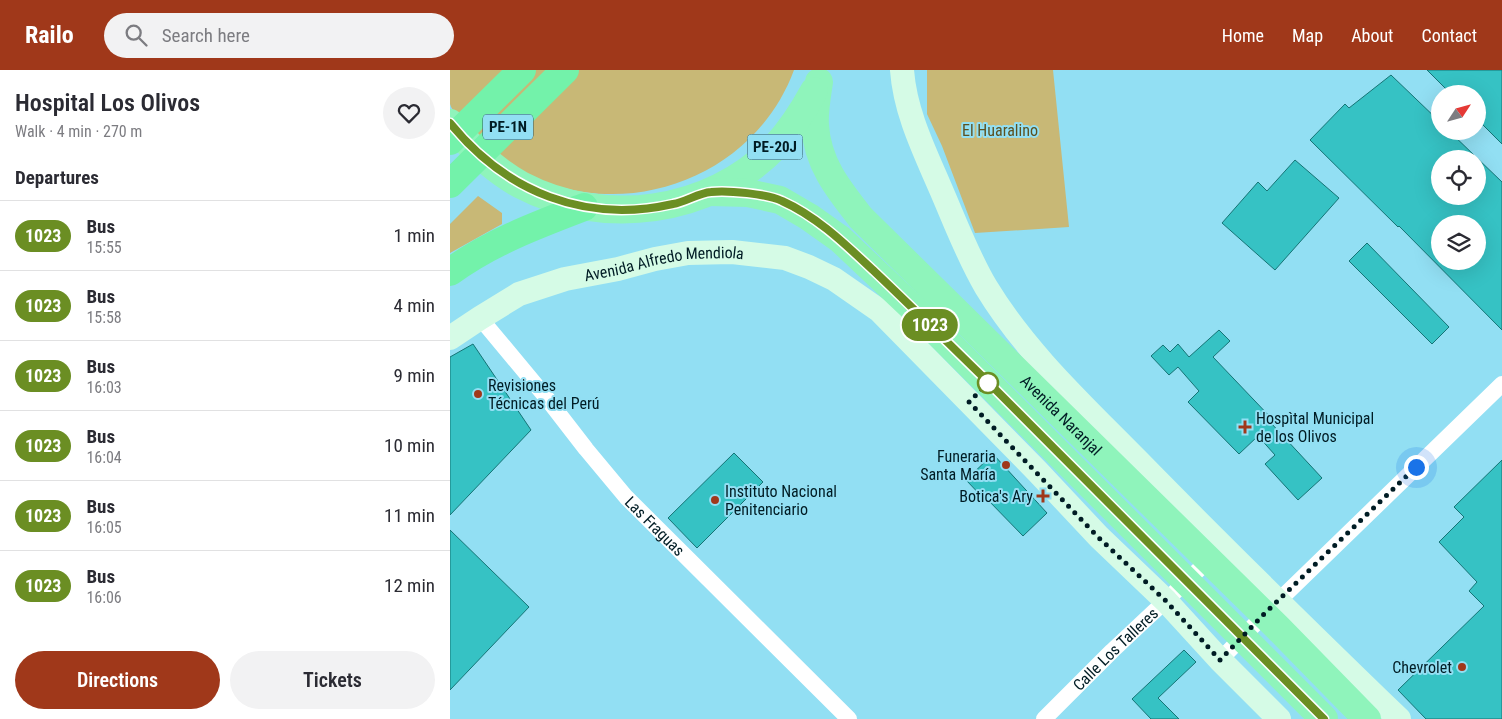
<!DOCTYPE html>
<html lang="en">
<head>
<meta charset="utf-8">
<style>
  body { margin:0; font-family:"Roboto Condensed",sans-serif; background:#f2f2f3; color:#2b2b33; height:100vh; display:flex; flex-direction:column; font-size:19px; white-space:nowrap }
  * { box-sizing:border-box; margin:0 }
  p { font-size:16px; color:#7c7c81 }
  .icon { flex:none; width:28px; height:28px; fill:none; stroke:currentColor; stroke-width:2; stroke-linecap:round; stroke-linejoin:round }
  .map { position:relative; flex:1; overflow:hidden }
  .drawer { display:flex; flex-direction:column; background:#fff; width:450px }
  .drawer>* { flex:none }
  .badge { padding:0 10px; border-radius:16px; font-size:18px; line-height:32px }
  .needle { width:32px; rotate:54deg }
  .fabs { position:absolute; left:981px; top:15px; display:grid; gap:10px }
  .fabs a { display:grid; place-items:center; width:55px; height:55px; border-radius:50%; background:#fff; box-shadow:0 5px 20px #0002; font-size:25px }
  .you { position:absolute; width:25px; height:25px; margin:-12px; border:4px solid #fff; border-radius:50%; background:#1a73e8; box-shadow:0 0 0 8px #1a73e833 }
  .map>.badge { position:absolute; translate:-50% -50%; box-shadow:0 0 0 2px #fff }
  h2 { padding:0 15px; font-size:19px; line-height:45px }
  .round { display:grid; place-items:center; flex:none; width:52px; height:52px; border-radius:26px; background:#f2f2f3 }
  .headline { display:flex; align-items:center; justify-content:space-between; height:85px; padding:0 15px }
  h1 { font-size:24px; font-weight:600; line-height:38px }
  .cta { display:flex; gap:10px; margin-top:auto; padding:10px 15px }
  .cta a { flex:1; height:58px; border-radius:30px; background:#a0381a; color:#fff; font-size:20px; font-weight:600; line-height:58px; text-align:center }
  .cta a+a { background:#f2f2f3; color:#2b2b33 }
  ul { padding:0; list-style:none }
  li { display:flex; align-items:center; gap:15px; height:70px; padding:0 15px; border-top:1px solid #e1e1e2 }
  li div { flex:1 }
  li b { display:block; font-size:19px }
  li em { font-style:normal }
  li .badge { min-width:55px; font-weight:700; text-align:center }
  header { display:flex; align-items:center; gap:30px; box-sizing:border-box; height:70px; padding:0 25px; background:#a0381a; color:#fff }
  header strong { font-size:24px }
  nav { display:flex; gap:28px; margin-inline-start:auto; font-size:18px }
  .search { width:350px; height:45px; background:#f2f2f3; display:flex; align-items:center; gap:12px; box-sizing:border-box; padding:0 18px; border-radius:28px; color:#7c7c81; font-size:19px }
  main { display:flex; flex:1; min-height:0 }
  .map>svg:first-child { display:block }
  .green { fill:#c8b876 }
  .building { fill:#36c2c4; stroke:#157475; fill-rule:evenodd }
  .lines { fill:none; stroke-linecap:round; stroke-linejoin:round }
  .minor { stroke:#fff; stroke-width:16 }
  .secondary { stroke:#d5fbe6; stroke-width:24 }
  .trunk { stroke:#8ff4bb; stroke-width:28 }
  .motorway { stroke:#73f2aa; stroke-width:28 }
  .line-casing { stroke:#fff; stroke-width:11 }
  .line { stroke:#6b8e23; stroke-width:8 }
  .walk { stroke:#001c24; stroke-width:5; stroke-dasharray:0 9 }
  .stop-dot { fill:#fff; stroke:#6b8e23; stroke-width:2.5 }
  .poi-dot { fill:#a0381a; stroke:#92dff3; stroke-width:2 }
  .labels { text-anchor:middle; stroke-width:4; stroke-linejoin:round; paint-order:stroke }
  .shield { fill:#92dff3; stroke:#2c5662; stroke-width:1 }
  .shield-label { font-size:15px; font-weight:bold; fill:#001c24 }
  .park-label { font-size:16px; fill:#5c5120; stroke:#92dff3 }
  .street-label { font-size:16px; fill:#001c24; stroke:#92dff3 }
  .poi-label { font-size:16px; fill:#001c24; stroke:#92dff3; text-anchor:start }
</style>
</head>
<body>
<header>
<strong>Railo</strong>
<div class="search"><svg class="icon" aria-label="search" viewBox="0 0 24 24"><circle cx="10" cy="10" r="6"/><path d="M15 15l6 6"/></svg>Search here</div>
<nav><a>Home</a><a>Map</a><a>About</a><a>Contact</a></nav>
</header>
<main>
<section class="drawer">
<div class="headline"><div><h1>Hospital Los Olivos</h1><p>Walk · 4 min · 270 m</p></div><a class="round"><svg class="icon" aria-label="heart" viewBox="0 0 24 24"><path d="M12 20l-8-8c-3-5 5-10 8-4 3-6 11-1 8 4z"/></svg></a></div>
<h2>Departures</h2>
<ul>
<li><span class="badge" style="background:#6b8e23;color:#fff">1023</span><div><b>Bus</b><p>15:55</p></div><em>1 min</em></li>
<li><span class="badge" style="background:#6b8e23;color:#fff">1023</span><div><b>Bus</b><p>15:58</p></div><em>4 min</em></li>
<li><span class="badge" style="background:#6b8e23;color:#fff">1023</span><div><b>Bus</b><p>16:03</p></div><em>9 min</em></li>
<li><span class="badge" style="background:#6b8e23;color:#fff">1023</span><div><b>Bus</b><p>16:04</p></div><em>10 min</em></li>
<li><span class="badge" style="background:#6b8e23;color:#fff">1023</span><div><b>Bus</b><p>16:05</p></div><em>11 min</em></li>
<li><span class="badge" style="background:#6b8e23;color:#fff">1023</span><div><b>Bus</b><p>16:06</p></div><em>12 min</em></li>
</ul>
<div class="cta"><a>Directions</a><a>Tickets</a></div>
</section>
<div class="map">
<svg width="1052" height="649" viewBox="0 0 1052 649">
  <rect width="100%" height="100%" fill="#92dff3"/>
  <path class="green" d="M0,0H344C299,122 140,165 40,79C31,71 3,46 0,34C0,24 0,10 0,0Z
    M477,0H603L619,157L525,163L492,76L477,44Z
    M28,126L52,143V154L0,183V154Z"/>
  <path class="building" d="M977,0H1052V74L1028,50V24H1001Z
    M941,5L990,52V61H999L1052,112V260L949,156L948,157L860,70L895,34L899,38ZM990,89H1028V126H990ZM990,154H1028V191H990Z
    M845,90L889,128L825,200L772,153L808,112L817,121Z
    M917,173L999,257L982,274L899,191Z
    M769,260L780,271L763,287L824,351L821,353L872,408L848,430L815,394L825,385L808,366L789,384L738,332L749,321L728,297L719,305L701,286L713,275L720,282L728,274L739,287Z
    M23,274L81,360L0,445V287Z
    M284,383L313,412L247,478L218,448Z
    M543,384L597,443L573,466L537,429L536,431L516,410Z
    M1052,390V649H976L948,620L1034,536L1019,521L1027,512L989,472L1014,447L1004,437Z
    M0,460L79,537L0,620Z
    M734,580L746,592L708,628L729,649H701L682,629Z"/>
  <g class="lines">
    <g class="minor">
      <path id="s1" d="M30,248L95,326L136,379L176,427L399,649"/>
      <path d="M770,590L814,545L1052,314"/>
      <path id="s2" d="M594,649L662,581L759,490"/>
    </g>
    <g class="secondary">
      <path d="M452,0C455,41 473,78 489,115C504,149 517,185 536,217C576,283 634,336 687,390C773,478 861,564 949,649"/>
      <path id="s3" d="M0,268L30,248L69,224L115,209L168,199L205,189L238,183L282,182L335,188L359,197L384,209L430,241L587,401L649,467L716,531L770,590L829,649"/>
    </g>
    <g class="trunk">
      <path id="s4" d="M369,12C367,26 364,41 365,55C367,93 388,119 411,148L828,558L917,649"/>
      <path d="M0,53C20,77 43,100 71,115C153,158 260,144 325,77C341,60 353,41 364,21"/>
      <path d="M260,122L298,123L330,130L359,147L390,169L462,237L874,649"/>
    </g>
    <path class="motorway" d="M0,71L72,0
      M0,114L115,0
      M0,202C41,172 87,155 134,137"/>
  </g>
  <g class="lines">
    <defs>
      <path id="line" d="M0,53C56,122 135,154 223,134C236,132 248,123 261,122C277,120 318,124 332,131C368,147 397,176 425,202C461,236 495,270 530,304C645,419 759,534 874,649"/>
    </defs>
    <use href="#line" class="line-casing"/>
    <use href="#line" class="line"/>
    <path class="walk" d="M538,313L519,332L648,467L716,531L770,590L814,544L966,397"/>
  </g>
  <circle class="stop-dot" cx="538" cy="313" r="10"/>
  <g class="poi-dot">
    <circle cx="28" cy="324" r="5"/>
    <path d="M792.5 349.5h5v5h5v5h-5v5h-5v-5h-5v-5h5z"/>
    <circle cx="556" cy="395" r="5"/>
    <path d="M590.5 418.5h5v5h5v5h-5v5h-5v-5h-5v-5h5z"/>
    <circle cx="265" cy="430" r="5"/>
    <circle cx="1012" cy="597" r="5"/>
  </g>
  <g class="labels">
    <g class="shield">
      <rect x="33" y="44.5" width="50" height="25" rx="4"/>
      <rect x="297.5" y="64.5" width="55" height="25" rx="4"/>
    </g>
    <g class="shield-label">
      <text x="58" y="62">PE-1N</text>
      <text x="325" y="82">PE-20J</text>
    </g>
    <g class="park-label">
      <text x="550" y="66">El Huaralino</text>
    </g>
    <g class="street-label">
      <text dy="6" stroke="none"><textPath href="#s3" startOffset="231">Avenida Alfredo Mendiola</textPath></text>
      <text dy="6" stroke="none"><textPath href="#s4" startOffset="430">Avenida Naranjal</textPath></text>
      <text dy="6" stroke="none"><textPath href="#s1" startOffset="272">Las Fraguas</textPath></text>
      <text dy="6" stroke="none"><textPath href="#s2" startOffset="100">Calle Los Talleres</textPath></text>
    </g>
    <g class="poi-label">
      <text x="38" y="321">Revisiones<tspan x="38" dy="18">Técnicas del Perú</tspan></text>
      <text x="806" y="354">Hospìtal Municipal<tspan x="806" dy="18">de los Olivos</tspan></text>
      <text x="546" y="392" text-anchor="end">Funeraria<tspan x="546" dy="18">Santa María</tspan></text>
      <text x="275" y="427">Instituto Nacional<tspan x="275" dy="18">Penitenciario</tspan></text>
      <text x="583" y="432" text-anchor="end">Botica's Ary</text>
      <text x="1002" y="603" text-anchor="end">Chevrolet</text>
    </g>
  </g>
</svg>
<div class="fabs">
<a><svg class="needle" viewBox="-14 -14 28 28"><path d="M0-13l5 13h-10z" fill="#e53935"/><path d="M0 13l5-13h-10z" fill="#7c7c81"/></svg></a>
<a><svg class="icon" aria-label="locate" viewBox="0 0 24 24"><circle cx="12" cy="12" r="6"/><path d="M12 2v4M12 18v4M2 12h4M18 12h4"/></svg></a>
<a><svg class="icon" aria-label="layers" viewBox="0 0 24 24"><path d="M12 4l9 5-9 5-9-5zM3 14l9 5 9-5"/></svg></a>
</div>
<div class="you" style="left:966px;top:397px"></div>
<b class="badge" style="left:480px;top:255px;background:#6b8e23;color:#fff">1023</b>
</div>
</main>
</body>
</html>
